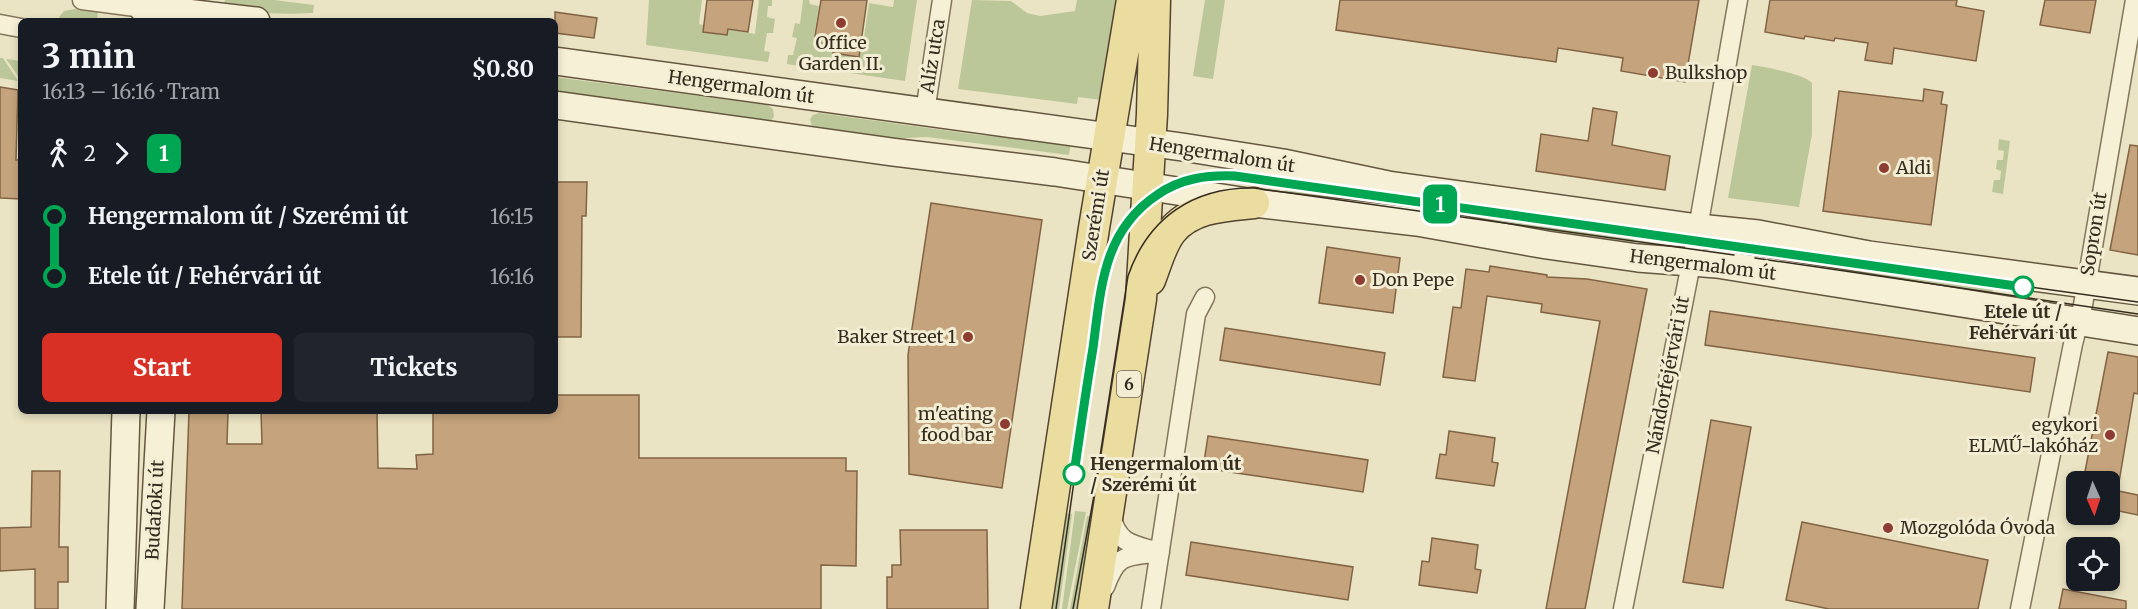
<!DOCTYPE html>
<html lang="en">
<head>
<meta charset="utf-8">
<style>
  body { margin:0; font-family:Merriweather,serif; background:#20242c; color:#f1f3f6; height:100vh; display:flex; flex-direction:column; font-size:22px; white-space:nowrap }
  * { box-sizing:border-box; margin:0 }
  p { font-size:20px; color:#9ea1a6 }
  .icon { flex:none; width:33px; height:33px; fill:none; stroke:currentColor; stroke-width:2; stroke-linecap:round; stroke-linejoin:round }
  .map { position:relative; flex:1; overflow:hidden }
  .details { position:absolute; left:18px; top:18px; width:540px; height:396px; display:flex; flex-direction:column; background:#171b24; border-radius:9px; box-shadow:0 3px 9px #0003 }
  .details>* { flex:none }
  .badge { padding:0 12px; border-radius:9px; font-size:21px; line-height:39px }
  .needle { width:39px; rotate:177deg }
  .fabs { position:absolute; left:2066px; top:471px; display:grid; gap:12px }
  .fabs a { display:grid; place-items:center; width:54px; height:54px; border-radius:9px; background:#171b24; box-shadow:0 3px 9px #0003; font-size:30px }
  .map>.badge { position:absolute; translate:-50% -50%; box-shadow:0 0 0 3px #fff }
  .legs { display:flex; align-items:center; gap:9px; height:66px; padding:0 24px; font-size:20px }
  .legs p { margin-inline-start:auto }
  .summary { display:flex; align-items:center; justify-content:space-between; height:102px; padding:0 24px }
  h1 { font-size:33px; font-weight:700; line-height:45px }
  .cta { display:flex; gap:12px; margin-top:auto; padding:12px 24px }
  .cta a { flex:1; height:69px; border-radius:9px; background:#d93025; color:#fff; font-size:24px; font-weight:700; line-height:69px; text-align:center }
  .cta a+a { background:#20242c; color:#f1f3f6 }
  ul { padding:0 24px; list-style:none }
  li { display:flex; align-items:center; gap:21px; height:60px; font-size:22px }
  li i { display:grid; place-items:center; width:9px; height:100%; margin:0 8px; background:currentColor }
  li i::after { content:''; width:15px; height:15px; margin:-8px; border:4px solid; border-radius:50%; background:#171b24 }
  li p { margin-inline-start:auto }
  li:first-child i { background:linear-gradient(#0000 50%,currentColor 0) }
  li:last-child i { background:linear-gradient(currentColor 50%,#0000 0) }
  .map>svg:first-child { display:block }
  .green { fill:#bcc799 }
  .building { fill:#c5a47d; stroke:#816344; stroke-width:1.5 }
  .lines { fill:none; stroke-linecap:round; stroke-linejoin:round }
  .street-casing { stroke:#83765c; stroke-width:21 }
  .secondary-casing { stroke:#65573f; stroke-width:30 }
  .primary-casing { stroke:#524430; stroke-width:33 }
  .street { stroke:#f6f0d7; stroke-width:18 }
  .secondary { stroke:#f6f0d7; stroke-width:27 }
  .primary { stroke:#ebdc9f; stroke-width:30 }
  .tram { stroke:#352c1f; stroke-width:1.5 }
  .line-1-casing { stroke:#fff; stroke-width:14 }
  .line-1 { stroke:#00a651; stroke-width:9 }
  .poi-dot { fill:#8e3c31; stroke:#f2edd3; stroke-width:2 }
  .stop-1-dot { fill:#fff; stroke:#00a651; stroke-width:3 }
  .labels { text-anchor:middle; stroke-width:6; stroke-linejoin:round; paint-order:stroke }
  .shield { fill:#f2edd3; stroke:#6e6655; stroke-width:1.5 }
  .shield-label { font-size:16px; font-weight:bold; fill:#352c1f }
  .poi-label { font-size:18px; fill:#352c1f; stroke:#f2edd3; text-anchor:start }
  .street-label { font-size:18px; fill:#352c1f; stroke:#f2edd3 }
  .stop-label { font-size:18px; font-weight:bold; fill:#352c1f; stroke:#f2edd3 }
</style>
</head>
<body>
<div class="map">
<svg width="2138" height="609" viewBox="0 0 2138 609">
  <rect width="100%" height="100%" fill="#eae4c4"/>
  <path class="green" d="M225,0H274L314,5L313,13C282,15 254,13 223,8Z
    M649,0H702L699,24L755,34L759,0H772V6H768L767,17L775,19L773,33H767L764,51L770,52L768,62L646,45Z
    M803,0H809L810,4L819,6L813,42L862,50L869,3L893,7L894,0H917L905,81L787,64L788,55H793L797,38L792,37L795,23L800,24Z
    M972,0L1011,1L1027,13L1040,16L1075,11L1077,0H1119L1102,100L1078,97L1077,104L958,89Z
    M1205,0H1225L1213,79L1193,76Z
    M75,9L98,12L97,21H62L59,17L64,11Z
    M0,58H3L18,81L0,78Z
    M6,59L21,61V80Z
    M1752,65C1765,67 1805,74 1812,83V134L1799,207L1728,198Z
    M555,77L767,105L773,109L774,117L769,123L555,94Z
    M819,113L979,135L1071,143L1069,155L927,137L885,139L812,127L810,119L813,115Z
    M1999,139L2010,141L2003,194L1992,192L1994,180H2000L2001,171L1996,169L1997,160H2003L2004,151L1998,150Z
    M1287,178L1635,230L1633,246L1285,195Z
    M1747,245L1995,279L1992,295L1744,259Z
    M1075,511L1086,512L1067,609H1062Z
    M1063,513L1072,514L1059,609H1049Z
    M1087,516L1095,517L1081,585L1080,609H1070Z"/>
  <path class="building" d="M707,0H753L748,32L728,29L727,35L703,32Z
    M821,0H867L859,57L833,53L834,45L814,42Z
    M1340,0H1699L1685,82L1621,71L1623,58L1558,48L1556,62L1336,30Z
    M1770,0H1957L1956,6L1984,11L1976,61L1894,48L1892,64L1865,60L1868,43L1835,38L1834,41L1805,36L1804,39L1765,32Z
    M2045,0H2096L2090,33L2040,25Z
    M555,12L597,18L594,38L555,33Z
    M0,87L18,90L16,160H21V199L0,198Z
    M1924,89L1943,92L1941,104L1947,105L1931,225L1823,211L1839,91L1923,101Z
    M1593,108L1617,112L1612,145L1670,156L1665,190L1536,171L1541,134L1588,141Z
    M2130,145L2138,146V255L2110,250Z
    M557,182H587L586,216H582L581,337H555V193H557Z
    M931,203L1042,220L1002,488L909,474L908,355Z
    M1327,247L1400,258L1393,313L1319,303Z
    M1490,266L1547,275V277L1587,279L1647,289L1585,609H1546L1600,321L1541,312L1542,304L1487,296L1475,381L1443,377L1453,307L1461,308L1466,269L1489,272Z
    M1710,311L2035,358L2030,392L1705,345Z
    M1225,328L1385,353L1380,385L1220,360Z
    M2108,352L2138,357V394L2134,393L2119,482H2083Z
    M555,395H639V458H846V471H857L856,566L821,565V609H182L189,411H228L227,444H262L261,411L377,412L378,468L417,469L416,455L433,454V411H555Z
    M1711,420L1751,427L1723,588L1683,582Z
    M1449,431L1495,438L1492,462L1498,463L1494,486L1436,478L1440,454L1446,455Z
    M1208,436L1368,460L1363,492L1203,468Z
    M32,471H60L59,547H68V582H58V609H35V569L0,571V528L31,527Z
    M2109,489L2138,495V515L2109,509Z
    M1802,522L1988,560L1978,609H1829L1786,600Z
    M900,530H987L988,609H887V577H892V565H901Z
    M1432,538L1478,545L1475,569L1481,570L1477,593L1419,585L1422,561L1429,562Z
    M1191,542L1353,567L1348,600L1186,575Z
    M2063,589L2126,601V609H2059Z"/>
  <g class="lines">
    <defs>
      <path id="street" d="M82,0L143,8
        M0,24L21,28
        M925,112L942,0
        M1111,515C1117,541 1129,544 1152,550
        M1105,587C1118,552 1126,557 1160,552
        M1151,609L1196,314L1205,297
        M1623,609L1698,228L1738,0
        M2020,609L2073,344L2083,305L2135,0"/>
      <path id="secondary" d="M143,8L256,21
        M555,61L1182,147L1283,163L1388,185L1698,228L1758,234L1869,255L2138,291
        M555,105L892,152L1055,172L1254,203L1417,222L1547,245L1638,258L1717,264L2138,331
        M120,609L126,411
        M150,609L161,411"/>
      <path id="primary" d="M1150,280C1156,265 1161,245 1171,232C1191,207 1224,206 1254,203
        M1036,609L1094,228L1132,0
        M1093,609L1141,299L1152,114L1155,0"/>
    </defs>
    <use href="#street" class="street-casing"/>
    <use href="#secondary" class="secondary-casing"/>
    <use href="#primary" class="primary-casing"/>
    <use href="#street" class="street"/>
    <use href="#secondary" class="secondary"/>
    <use href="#primary" class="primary"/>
    <path class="tram" d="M1755,258L2138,314
      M1056,609L1101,290C1117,214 1154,173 1235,176L2138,302
      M1073,609L1093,501L1128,276C1148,218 1193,187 1254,188L1734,255"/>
  </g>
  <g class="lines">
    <defs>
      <path id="line-1" d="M1074,474C1080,432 1086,390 1093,348C1101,288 1103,231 1157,195C1181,178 1207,175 1235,176L2023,287"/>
    </defs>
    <use href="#line-1" class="line-1-casing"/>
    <use href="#line-1" class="line-1"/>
  </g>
  <g class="poi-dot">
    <circle cx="841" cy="23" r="6"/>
    <circle cx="1653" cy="73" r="6"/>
    <circle cx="1884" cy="168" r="6"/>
    <circle cx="1360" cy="280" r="6"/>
    <circle cx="968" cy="337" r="6"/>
    <circle cx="1005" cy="424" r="6"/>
    <circle cx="2110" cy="435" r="6"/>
    <circle cx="1888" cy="528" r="6"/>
  </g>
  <g class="stop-1-dot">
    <circle cx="2023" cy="287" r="10"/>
    <circle cx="1074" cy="474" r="10"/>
  </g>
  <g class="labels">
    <rect class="shield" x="1117" y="371" width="24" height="26" rx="4.5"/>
    <g class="shield-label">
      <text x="1129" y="390">6</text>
    </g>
    <g class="poi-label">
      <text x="841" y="49" text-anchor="middle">Office<tspan x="841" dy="21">Garden II.</tspan></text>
      <text x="1665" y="79">Bulkshop</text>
      <text x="1896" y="174">Aldi</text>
      <text x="1372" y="286">Don Pepe</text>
      <text x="956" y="343" text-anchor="end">Baker Street 1</text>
      <text x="993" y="420" text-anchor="end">m'eating<tspan x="993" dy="21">food bar</tspan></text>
      <text x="2098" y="431" text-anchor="end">egykori<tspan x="2098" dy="21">ELMŰ-lakóház</tspan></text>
      <text x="1900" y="534">Mozgolóda Óvoda</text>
    </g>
    <g class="street-label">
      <text transform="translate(933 56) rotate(-81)" y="6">Alíz utca</text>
      <text transform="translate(741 87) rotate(8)" y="6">Hengermalom út</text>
      <text transform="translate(1222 155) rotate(9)" y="6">Hengermalom út</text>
      <text transform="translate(1096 215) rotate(-81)" y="6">Szerémi út</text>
      <text transform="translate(2094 234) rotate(-81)" y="6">Sopron út</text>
      <text transform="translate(1703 265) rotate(7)" y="6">Hengermalom út</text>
      <text transform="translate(1668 375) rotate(-79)" y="6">Nándorfejérvári út</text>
      <text transform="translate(155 510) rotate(-87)" y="6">Budafoki út</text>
    </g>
    <g class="stop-label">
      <text x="2023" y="318">Etele út /<tspan x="2023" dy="21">Fehérvári út</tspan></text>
      <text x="1090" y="470" text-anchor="start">Hengermalom út<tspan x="1090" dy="21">/ Szerémi út</tspan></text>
    </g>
  </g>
</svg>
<div class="fabs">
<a><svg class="needle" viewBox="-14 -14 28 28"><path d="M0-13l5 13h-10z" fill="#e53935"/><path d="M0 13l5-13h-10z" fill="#9ea1a6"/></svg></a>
<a><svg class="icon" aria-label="locate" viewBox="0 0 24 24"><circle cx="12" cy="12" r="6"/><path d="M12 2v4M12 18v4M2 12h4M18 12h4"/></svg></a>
</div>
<b class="badge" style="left:1440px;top:204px;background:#00a651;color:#fff">1</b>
<section class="details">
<div class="summary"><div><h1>3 min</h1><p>16:13 – 16:16 · Tram</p></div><b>$0.80</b></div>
<div class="legs"><svg class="icon" aria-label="walk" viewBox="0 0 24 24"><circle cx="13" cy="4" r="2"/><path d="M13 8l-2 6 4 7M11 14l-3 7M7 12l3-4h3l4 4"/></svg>2<svg class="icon" aria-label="forward" viewBox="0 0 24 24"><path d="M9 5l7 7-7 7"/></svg><b class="badge" style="background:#00a651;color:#fff">1</b></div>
<ul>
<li><i style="color:#00a651"></i><b>Hengermalom út / Szerémi út</b><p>16:15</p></li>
<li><i style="color:#00a651"></i><b>Etele út / Fehérvári út</b><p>16:16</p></li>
</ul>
<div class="cta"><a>Start</a><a>Tickets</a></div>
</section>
</div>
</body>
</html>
